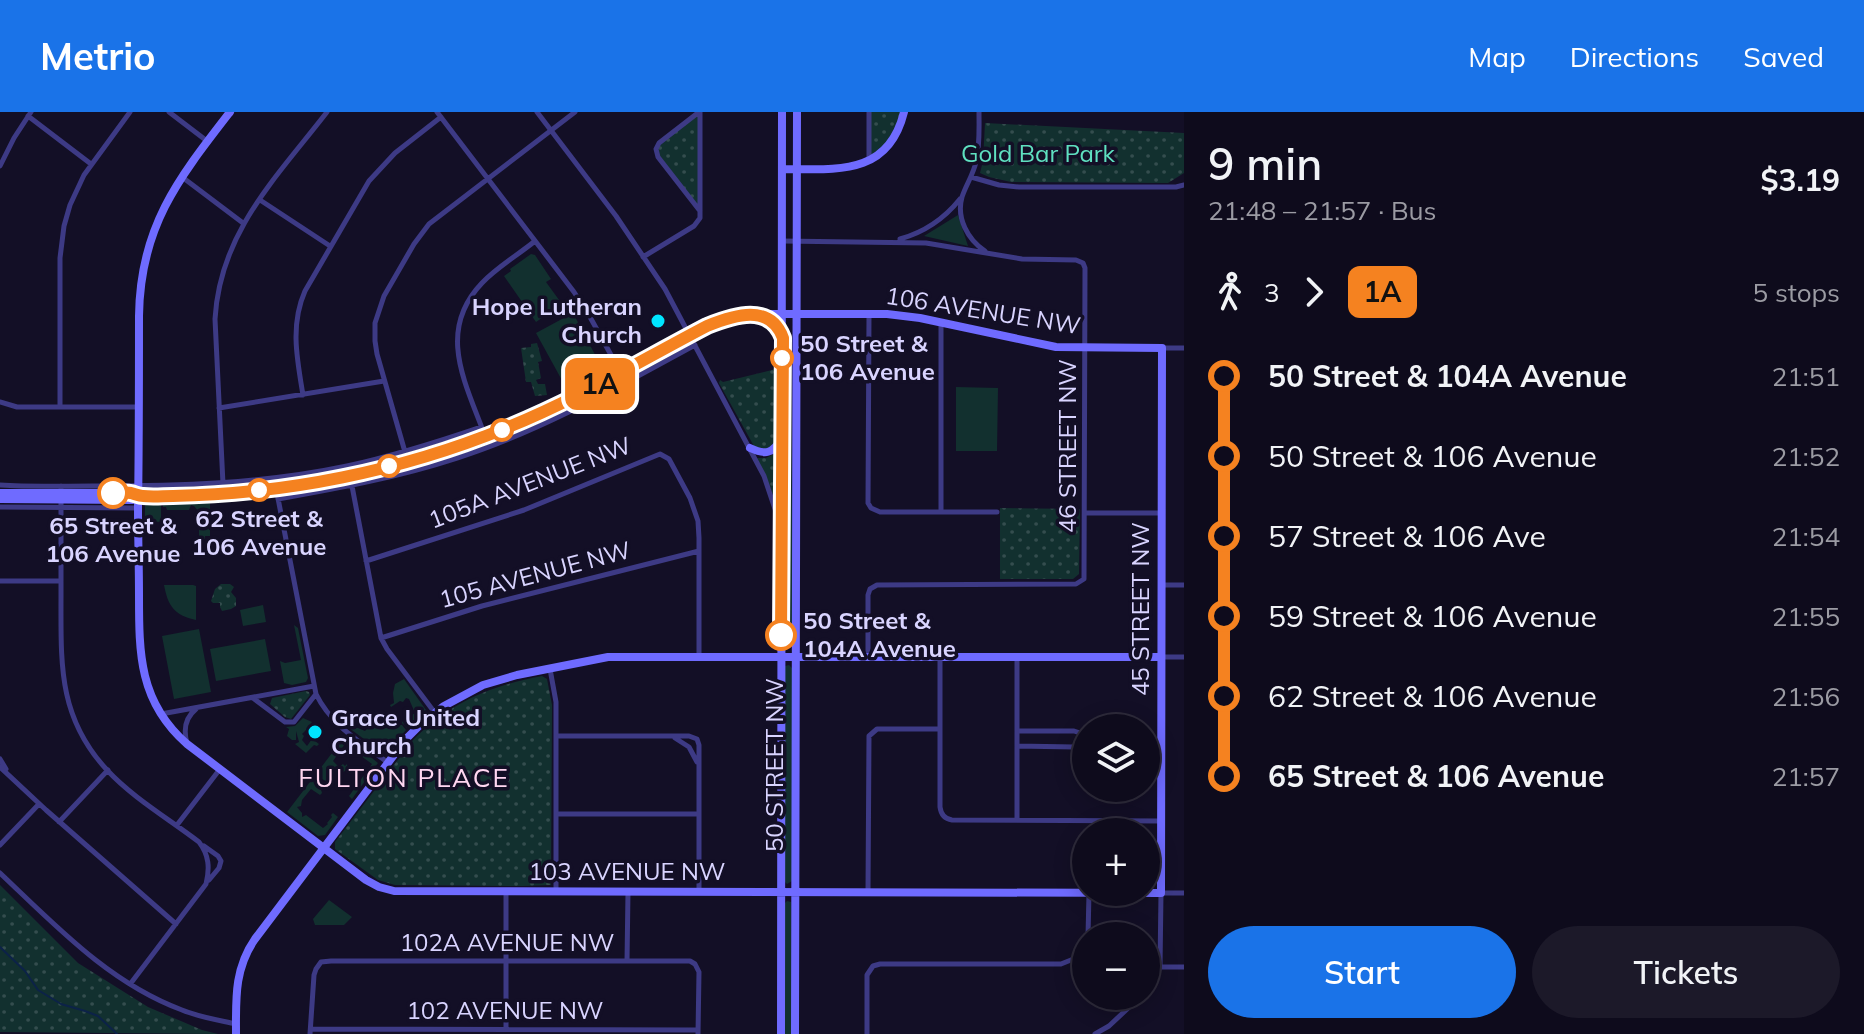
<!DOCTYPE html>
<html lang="en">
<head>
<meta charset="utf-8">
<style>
  body { margin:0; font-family:Mulish,sans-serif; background:#1c1929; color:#f1f3f6; height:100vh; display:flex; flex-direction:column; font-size:30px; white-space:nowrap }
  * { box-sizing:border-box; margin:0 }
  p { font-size:26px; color:#9b9ba3 }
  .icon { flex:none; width:44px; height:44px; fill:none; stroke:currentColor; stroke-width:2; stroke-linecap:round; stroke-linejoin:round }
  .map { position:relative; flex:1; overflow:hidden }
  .drawer { display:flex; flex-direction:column; background:#0e0b1c; width:680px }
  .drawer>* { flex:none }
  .badge { padding:0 16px; border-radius:12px; font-size:28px; line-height:52px }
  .buttons { position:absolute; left:1072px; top:602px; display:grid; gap:16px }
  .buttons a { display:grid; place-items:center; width:88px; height:88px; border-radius:50%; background:#0e0b1c; box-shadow:0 4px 20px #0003,0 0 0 2px #2e2b3b; font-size:40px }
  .map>.badge { position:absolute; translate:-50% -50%; box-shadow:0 0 0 4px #fff }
  .legs { display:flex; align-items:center; gap:12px; height:88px; padding:0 24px; font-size:26px }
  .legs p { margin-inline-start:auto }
  .overview { display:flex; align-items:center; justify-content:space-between; height:136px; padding:0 24px }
  h1 { font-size:44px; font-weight:600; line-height:60px }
  .primary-button { display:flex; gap:16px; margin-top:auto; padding:16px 24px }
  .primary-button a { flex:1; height:92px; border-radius:48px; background:#1a73e8; color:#fff; font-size:32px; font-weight:600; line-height:92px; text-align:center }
  .primary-button a+a { background:#1c1929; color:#f1f3f6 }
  ul { padding:0 24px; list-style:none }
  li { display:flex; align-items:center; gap:28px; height:80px; font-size:30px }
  li i { display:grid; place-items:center; width:12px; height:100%; margin:0 10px; background:currentColor }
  li i::after { content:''; width:20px; height:20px; margin:-10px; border:6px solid; border-radius:50%; background:#0e0b1c }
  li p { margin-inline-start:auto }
  li:first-child i { background:linear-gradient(#0000 50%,currentColor 0) }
  li:last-child i { background:linear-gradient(currentColor 50%,#0000 0) }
  header { display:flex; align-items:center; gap:48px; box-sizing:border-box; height:112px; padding:0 40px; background:#1a73e8; color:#fff }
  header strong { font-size:38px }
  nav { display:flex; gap:44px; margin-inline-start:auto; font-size:28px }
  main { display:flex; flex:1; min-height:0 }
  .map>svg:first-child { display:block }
  .green { fill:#12302f }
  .park { fill:url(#park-dots) }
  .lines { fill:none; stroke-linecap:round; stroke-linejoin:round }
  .stream { stroke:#0c2248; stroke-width:2 }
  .street { stroke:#3d3a85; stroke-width:5 }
  .secondary { stroke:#6f6bff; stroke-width:8 }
  .line-1-casing { stroke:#fff; stroke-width:18 }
  .line-1 { stroke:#f58220; stroke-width:12 }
  .poi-dot { fill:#00e5ff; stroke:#130f26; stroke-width:3 }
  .stop-1-dot { fill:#fff; stroke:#f58220; stroke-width:4 }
  .labels { text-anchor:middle; stroke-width:7; stroke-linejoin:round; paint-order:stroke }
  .park-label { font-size:24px; fill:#5fe0c0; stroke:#130f26 }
  .poi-label { font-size:24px; font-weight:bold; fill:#d9d4ff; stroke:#130f26; text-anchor:end }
  .street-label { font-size:24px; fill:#d9d4ff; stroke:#130f26 }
  .stop-label { font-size:24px; font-weight:bold; fill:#d9d4ff; stroke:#130f26; text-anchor:start }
  .neighbourhood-label { font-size:26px; letter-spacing:2px; fill:#ffd6f0; stroke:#130f26 }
</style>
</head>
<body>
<header>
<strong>Metrio</strong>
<nav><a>Map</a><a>Directions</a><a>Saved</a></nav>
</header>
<main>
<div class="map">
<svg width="1184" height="922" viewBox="0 0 1184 922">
  <defs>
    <pattern id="park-dots" width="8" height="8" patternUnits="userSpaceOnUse" patternTransform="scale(2)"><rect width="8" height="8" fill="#12302f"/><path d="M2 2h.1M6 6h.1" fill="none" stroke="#344d4e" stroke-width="1.8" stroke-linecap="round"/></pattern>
  </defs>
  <rect width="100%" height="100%" fill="#130f26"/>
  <path class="green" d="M958,103L968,134L924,124Z
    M531,142L535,143L551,167L546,170L562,192L536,210L504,164L511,159L510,157Z
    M573,201L600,252L564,272L536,221Z
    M786,255L791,266L793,533L789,536L785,533Z
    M956,275L998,276L997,339H956Z
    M210,390V424H205V427H201V424H199V400L194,394L191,393L189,398H167L166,395H163V392Z
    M147,392H161V410L145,409V393Z
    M164,473H193L196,474V508C174,503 168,494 164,473Z
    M263,493L266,510L243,514L240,498Z
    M294,513L298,516L308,566L306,570L292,573L284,571L280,549L285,551L301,548Z
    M199,517L211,580L174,587L162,524Z
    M265,527L271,559L216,569L210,537Z
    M789,553L792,556V769L787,772L784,769L785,554Z
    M404,567L426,598L407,616L402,611L403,609L415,601L409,587L406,586L403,590L400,589L391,595L390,593L394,591L393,581L395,572Z
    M303,606L312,610L307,617L302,622L304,624L302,628L307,634L312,627L319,632L317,634L314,633L306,641L295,632L299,630L296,619V628H292L287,624L289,617L286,615L295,614Z
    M392,607L396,613H402L406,618L386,641H383L349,616H358L365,619L375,608L388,614L387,613Z
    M345,624L355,632L352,636L345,632L333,649L339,655L343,652L345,654L347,652L348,657C344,658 336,668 332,672L322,667L318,671L313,670L320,674L322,681L320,683L311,677L302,688L301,694L297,695L302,701V705L306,703L323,716L328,712L327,711L332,705L331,703L333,701L338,705L325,723L318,724L287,700Z
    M356,633L378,651L352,687L349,684L372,652L357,641Z
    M329,788L352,805L344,813H315L313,807Z
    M787,789L791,790L792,922H784V792Z"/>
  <path class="park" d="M699,0L701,100L658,45L657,35Z
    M869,0H904L899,17L869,49Z
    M985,11L1184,21V61L1168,71L1011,70L989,65L980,61L983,49Z
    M537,231L542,249L538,250L541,266L536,268L538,272H545L547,283L535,284L531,270H526L521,236L531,235V232Z
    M778,255L777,327L771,337L755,336L719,271L720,268L723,270L772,258Z
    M776,341L777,342V392L757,346H766Z
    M1000,396L1080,397L1079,462L1073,467H1000Z
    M221,472H230L234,475L231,480L236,486V494L231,497L222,499L220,495V491H213L211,489L215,477Z
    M542,564L547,567L552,593L551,773L523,774L395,773L378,768L335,737V730L413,628C451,590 490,574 542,564Z
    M306,579L309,580L310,583L291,607L285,605L270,592L272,586Z
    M0,773L78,851L148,895L202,918L218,922L0,920Z"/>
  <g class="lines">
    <path class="stream" d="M0,835L25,859L38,878L61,892L85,899L98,904L117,922"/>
    <path class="street" d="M169,0L207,29
      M437,0L574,180L590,205L621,261
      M537,0L616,104L665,177L764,364L779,409
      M699,0L659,31L656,37L658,45L700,99
      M869,0V48
      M979,0C979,17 980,34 976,50C973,63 966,73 962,85C956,106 968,128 985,139
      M28,4L91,52
      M0,54L14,26L31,0
      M182,65L243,111
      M971,65L999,73L1019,75H1176L1184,73
      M260,88L330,134
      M900,127C925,120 944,107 960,87
      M782,129L926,131L1022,147L1076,148L1083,151L1085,156L1084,467L1076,472L877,473L870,477L868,483V544
      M643,145L694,114L700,106V0
      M869,203L868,391L871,396L880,400H997
      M1163,236H1184
      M303,283C297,247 290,213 305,179L369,69L395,41L441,5
      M0,290L17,295H138
      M60,295V146L64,114L70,93L84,63L130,0
      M219,296L384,269
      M482,316C463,266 438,217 482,171C497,155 518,143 535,129
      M405,340L377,242L375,229V211L384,184L414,132L429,112L575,0
      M223,372L215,207C220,120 276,66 327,0
      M0,373C30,375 61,374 92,374C177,374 262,372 347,354C392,344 437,330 481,315
      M61,374C61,411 61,448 61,485C61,552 58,605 107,658C133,686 169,707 199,730C209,743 210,756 206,772L131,871
      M352,374L381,526L387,537L435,601
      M276,376L316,582C331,613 360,630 387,650
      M278,387C339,376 399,365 457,346C541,319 618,275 695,233
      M0,395L137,396
      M941,400V211
      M1085,401H1162
      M366,449L524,398L660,342L669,347L690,386L698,409L699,426V544
      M0,469H61
      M1162,473H1184
      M381,526L482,494L699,439
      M1161,545H1184
      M940,546V695C941,703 945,707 952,708L1161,709
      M550,557L556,590V779
      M253,586L285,610H294L316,582
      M161,602L314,574
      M556,624H689L697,627L699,633V780
      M675,626L689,635L697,650
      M187,631C183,617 185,606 196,597
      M1017,634L1074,635L1079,632L1082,627L1080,621L1074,619H1017
      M0,647L6,657
      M0,655L46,698L176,812
      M556,702H699
      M1017,708V545
      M59,710L108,658
      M177,713L220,657
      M0,733L39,692
      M204,734L218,744L221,749L219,756L209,768
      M0,761C55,813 109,871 182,898C199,905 218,908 236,912
      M868,780L869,624L877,617H940
      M1088,824L1089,781
      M627,849L628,780
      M1160,855L1161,781H1184
      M1146,879L1155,867L1160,855H1184
      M311,917L698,918
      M506,917V780
      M310,922L314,863L316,857L321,850L331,849H690L695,852L699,860L698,922
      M867,922V863L873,854L880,852H1061L1076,846L1086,831
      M1095,922L1109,914L1141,884"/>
    <path class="secondary" d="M782,57C835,57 888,65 904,0
      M758,204L773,210L781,222
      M750,336C765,343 773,342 781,327
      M0,381H132L139,384
      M0,387L132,388L139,384C281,383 417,359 547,298C580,283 613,266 645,248C679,229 711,208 750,202H887L920,206L1056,235L1162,236L1161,781L394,779L379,775L366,768L187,632C139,590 139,542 139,483C139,454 138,425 138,396C139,332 139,268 139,204C140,115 178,67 230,0
      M236,922C236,888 234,857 255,827L406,627L421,612L444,594L483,573L517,563L608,545H1161
      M781,922L782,0
      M795,922L797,0"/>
  </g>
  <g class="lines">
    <defs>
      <path id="line-1" d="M113,381C119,381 126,380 131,381C135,382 139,384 143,384C153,385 163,384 173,384C286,382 401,359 506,316C576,288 640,249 707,214C734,203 770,191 783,226L781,523"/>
    </defs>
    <use href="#line-1" class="line-1-casing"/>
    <use href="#line-1" class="line-1"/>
  </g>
  <g class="poi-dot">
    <circle cx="658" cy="209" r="8"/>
    <circle cx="315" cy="620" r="8"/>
  </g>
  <g class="stop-1-dot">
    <circle cx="782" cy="246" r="10"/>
    <circle cx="502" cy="318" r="10"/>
    <circle cx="389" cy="354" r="10"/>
    <circle cx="259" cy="378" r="10"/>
    <circle cx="113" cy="381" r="14"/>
    <circle cx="781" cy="523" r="14"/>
  </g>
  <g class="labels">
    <g class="park-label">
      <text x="1038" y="50">Gold Bar Park</text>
    </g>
    <g class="poi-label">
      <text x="642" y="203">Hope Lutheran<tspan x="642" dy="28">Church</tspan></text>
      <text x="331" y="614" text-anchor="start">Grace United<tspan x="331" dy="28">Church</tspan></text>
    </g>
    <g class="street-label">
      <text transform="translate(983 199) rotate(9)" y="8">106 AVENUE NW</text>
      <text transform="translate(1068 334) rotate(-90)" y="8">46 STREET NW</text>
      <text transform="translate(530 371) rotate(-21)" y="8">105A AVENUE NW</text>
      <text transform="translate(535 463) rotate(-15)" y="8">105 AVENUE NW</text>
      <text transform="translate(1141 497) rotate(-90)" y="8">45 STREET NW</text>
      <text transform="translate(775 653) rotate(-90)" y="8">50 STREET NW</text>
      <text x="627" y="768">103 AVENUE NW</text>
      <text x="507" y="839">102A AVENUE NW</text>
      <text x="505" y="907">102 AVENUE NW</text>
    </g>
    <g class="stop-label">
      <text x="800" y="240">50 Street &amp;<tspan x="800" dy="28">106 Avenue</tspan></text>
      <text x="259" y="415" text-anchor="middle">62 Street &amp;<tspan x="259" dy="28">106 Avenue</tspan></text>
      <text x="113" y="422" text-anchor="middle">65 Street &amp;<tspan x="113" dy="28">106 Avenue</tspan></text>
      <text x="803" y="517">50 Street &amp;<tspan x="803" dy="28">104A Avenue</tspan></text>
    </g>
    <g class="neighbourhood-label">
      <text x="404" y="675">FULTON PLACE</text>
    </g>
  </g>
</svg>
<div class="buttons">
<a><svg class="icon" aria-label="layers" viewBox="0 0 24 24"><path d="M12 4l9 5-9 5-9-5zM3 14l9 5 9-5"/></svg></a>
<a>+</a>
<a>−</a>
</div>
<b class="badge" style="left:600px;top:272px;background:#f58220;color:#111">1A</b>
</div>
<section class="drawer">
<div class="overview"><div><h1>9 min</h1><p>21:48 – 21:57 · Bus</p></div><b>$3.19</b></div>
<div class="legs"><svg class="icon" aria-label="walk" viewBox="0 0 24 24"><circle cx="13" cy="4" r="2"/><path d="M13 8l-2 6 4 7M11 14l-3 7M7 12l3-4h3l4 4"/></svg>3<svg class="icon" aria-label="forward" viewBox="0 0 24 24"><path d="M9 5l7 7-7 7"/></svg><b class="badge" style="background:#f58220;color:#111">1A</b><p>5 stops</p></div>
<ul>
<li><i style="color:#f58220"></i><b>50 Street &amp; 104A Avenue</b><p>21:51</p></li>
<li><i style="color:#f58220"></i><span>50 Street &amp; 106 Avenue</span><p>21:52</p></li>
<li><i style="color:#f58220"></i><span>57 Street &amp; 106 Ave</span><p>21:54</p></li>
<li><i style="color:#f58220"></i><span>59 Street &amp; 106 Avenue</span><p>21:55</p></li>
<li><i style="color:#f58220"></i><span>62 Street &amp; 106 Avenue</span><p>21:56</p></li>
<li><i style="color:#f58220"></i><b>65 Street &amp; 106 Avenue</b><p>21:57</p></li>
</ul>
<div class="primary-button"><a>Start</a><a>Tickets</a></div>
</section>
</main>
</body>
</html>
